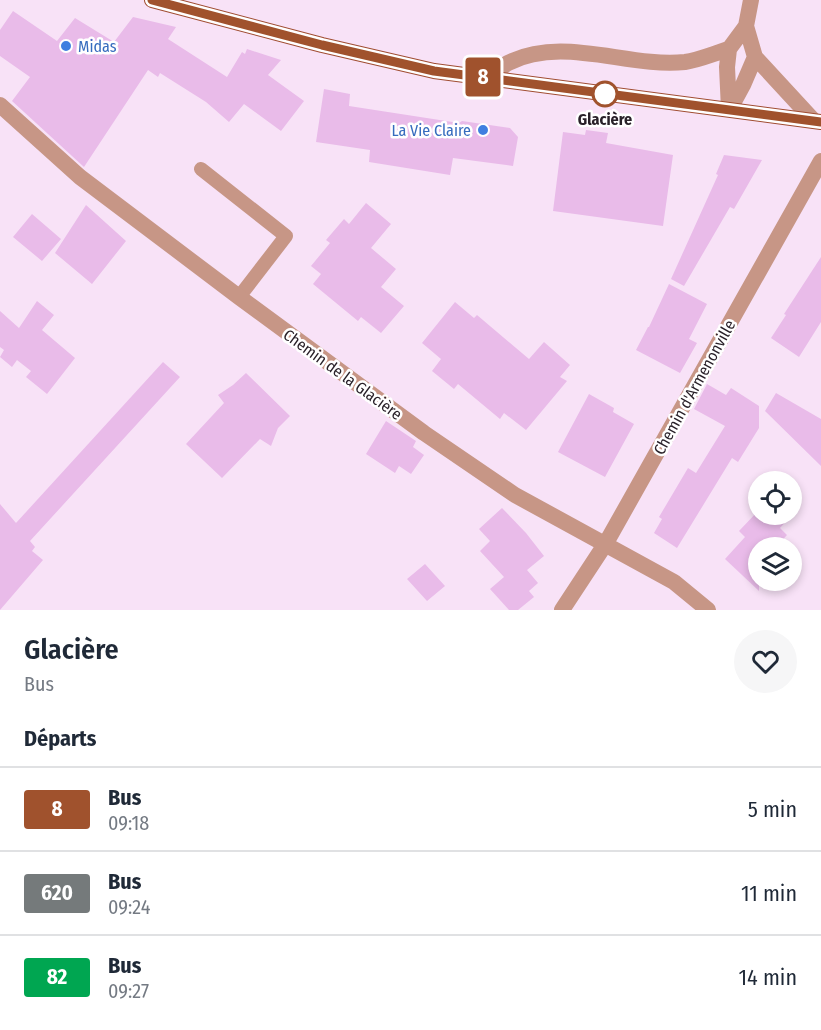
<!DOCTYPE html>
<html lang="fr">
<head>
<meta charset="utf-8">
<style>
  body { margin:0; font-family:"Fira Sans Condensed",sans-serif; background:#f6f6f7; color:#1f2937; height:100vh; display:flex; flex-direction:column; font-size:22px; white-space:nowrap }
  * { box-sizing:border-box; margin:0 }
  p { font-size:20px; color:#747a83 }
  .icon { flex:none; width:33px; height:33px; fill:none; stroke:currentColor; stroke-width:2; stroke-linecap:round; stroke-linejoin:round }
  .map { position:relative; height:610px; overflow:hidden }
  .details { display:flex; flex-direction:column; background:#fff; flex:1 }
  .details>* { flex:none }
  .badge { padding:0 12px; border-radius:4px; font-size:21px; line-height:39px }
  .tools { position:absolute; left:748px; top:471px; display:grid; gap:12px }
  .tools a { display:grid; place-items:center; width:54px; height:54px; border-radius:50%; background:#fff; box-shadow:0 3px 9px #0003; font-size:30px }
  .map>.badge { position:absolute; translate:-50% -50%; box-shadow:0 0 0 3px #fff }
  h2 { padding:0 24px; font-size:22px; line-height:54px }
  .round { display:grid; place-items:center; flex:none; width:63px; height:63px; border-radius:32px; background:#f6f6f7 }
  .overview { display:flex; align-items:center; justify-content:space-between; height:102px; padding:0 24px }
  h1 { font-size:28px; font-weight:600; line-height:45px }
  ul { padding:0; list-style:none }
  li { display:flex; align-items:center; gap:18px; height:84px; padding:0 24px; border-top:2px solid #e0e1e3 }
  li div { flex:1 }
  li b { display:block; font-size:22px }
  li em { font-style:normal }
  li .badge { min-width:66px; font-weight:700; text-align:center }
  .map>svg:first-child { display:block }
  .building { fill:#e9bbe9 }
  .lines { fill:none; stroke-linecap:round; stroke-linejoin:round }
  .service { stroke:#c79686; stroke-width:14 }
  .minor { stroke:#c79686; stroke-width:16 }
  .primary { stroke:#a04c31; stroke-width:16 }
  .line-casing { stroke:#fff; stroke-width:14 }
  .line { stroke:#a0522d; stroke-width:9 }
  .shop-dot { fill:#3f7fe0; stroke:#fff; stroke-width:2 }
  .stop-dot { fill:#fff; stroke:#a0522d; stroke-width:3 }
  .labels { text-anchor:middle; stroke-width:5; stroke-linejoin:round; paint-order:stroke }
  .shop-label { font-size:16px; fill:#366cbe; stroke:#fff; text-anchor:start }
  .stop-label { font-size:16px; font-weight:bold; fill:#292129; stroke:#fff }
  .street-label { font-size:16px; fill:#292129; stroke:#fff }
</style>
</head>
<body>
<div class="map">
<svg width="821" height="610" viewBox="0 0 821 610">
  <rect width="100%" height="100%" fill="#f8e2f7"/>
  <path class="building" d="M13,11L57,41L75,18L114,42L133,17L176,27L168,39L227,77L242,52L245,54L247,49L281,60L268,75L304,101L281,131L244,104L229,122L206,102L160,73L158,77L148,70L84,167L12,101L30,77L0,56V30Z
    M324,89L350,94L349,106L459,123L462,121L510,128L518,137L513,166L453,158L450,175L369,162L370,150L316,142Z
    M586,130L608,133L606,143L673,155L663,226L553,211L563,132L585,135Z
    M724,155L762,160L734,209L730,207L684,286L671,279L718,175L716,174Z
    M366,203L391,224L371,248L396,269L381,287L404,306L381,333L361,317L358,321L313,284L321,274L311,266L330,243L326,240L344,219L349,224Z
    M86,205L126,241L92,284L55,253Z
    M32,214L61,239L42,261L13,237Z
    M821,257V322L799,357L771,338L786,315L784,314Z
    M669,284L707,304L689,339L697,343L680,373L636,350L648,327H649Z
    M37,301L54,315L42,330L75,358L47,394L26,377L31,371L17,360L12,367L0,357L4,350L0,347V311L19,328Z
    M455,302L474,318L477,315L529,359L544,342L570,365L560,377L567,381L526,430L504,413L500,419L458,384L454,389L432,371L441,359L422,343Z
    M163,362L180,377L30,541L35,547L32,551L43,560L0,610V504L16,523Z
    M246,373L290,416L278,428L271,446L260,439L222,478L186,444L224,403L218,395L233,385Z
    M707,384L726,395L731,388L759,406V428L738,462L732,458L677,548L654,533L662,519L659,517L688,468L696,473L725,426L694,409Z
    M776,393L821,419V466L765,411Z
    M589,394L614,408L613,412L634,424L605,477L558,452Z
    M386,421L416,441L413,447L424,455L411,474L399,466L395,473L366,454Z
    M792,498L800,506L780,528L787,535L775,548H759V591L725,559L745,537L739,531L759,510V514H792Z
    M502,508L526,533L544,556L527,570L538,583L529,591L534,597L518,610H509L490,589L504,577L480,551L490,541L479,529Z
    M425,564L445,586L427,601L407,579Z"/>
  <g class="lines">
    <path class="service" d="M201,169L286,236L239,297"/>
    <path class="minor" d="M746,26L755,57L814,121
      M492,78C497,73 502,66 508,63C563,35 627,68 685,62C699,60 715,53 729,49
      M0,105L80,177L239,297L424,433L515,495L674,582L708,610
      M729,109L727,67L729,49L746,26L751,0
      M730,109L743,85L755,57
      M562,610L606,543L821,161"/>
    <path class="primary" d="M152,0L322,45L434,71L821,122"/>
  </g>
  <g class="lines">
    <defs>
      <path id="line" d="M152,0L322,45L434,71L821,122"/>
    </defs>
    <use href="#line" class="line-casing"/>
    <use href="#line" class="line"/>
  </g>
  <g class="shop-dot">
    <circle cx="66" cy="46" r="6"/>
    <circle cx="483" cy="130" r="6"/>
  </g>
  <circle class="stop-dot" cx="605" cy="94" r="12"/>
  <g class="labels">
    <g class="shop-label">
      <text x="78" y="52">Midas</text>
      <text x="471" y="136" text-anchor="end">La Vie Claire</text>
    </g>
    <g class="stop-label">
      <text x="605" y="125">Glacière</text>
    </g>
    <g class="street-label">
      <text transform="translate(343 374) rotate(36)" y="6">Chemin de la Glacière</text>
      <text transform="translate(694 387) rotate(-61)" y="6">Chemin d'Armenonville</text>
    </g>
  </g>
</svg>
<div class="tools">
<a><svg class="icon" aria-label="locate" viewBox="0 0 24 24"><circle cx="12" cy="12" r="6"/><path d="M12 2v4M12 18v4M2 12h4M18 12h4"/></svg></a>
<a><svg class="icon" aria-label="layers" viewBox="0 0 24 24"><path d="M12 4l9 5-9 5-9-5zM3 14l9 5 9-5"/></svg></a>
</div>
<b class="badge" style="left:483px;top:77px;background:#a0522d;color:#fff">8</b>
</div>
<section class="details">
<div class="overview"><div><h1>Glacière</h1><p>Bus</p></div><a class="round"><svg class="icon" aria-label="heart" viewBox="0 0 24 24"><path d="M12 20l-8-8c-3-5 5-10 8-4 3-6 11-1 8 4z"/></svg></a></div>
<h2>Départs</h2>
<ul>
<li><span class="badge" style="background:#a0522d;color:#fff">8</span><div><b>Bus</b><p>09:18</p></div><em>5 min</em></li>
<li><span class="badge" style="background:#757a7b;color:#fff">620</span><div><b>Bus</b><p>09:24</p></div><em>11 min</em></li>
<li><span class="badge" style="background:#00a651;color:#fff">82</span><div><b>Bus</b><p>09:27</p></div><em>14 min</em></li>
</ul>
</section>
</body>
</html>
